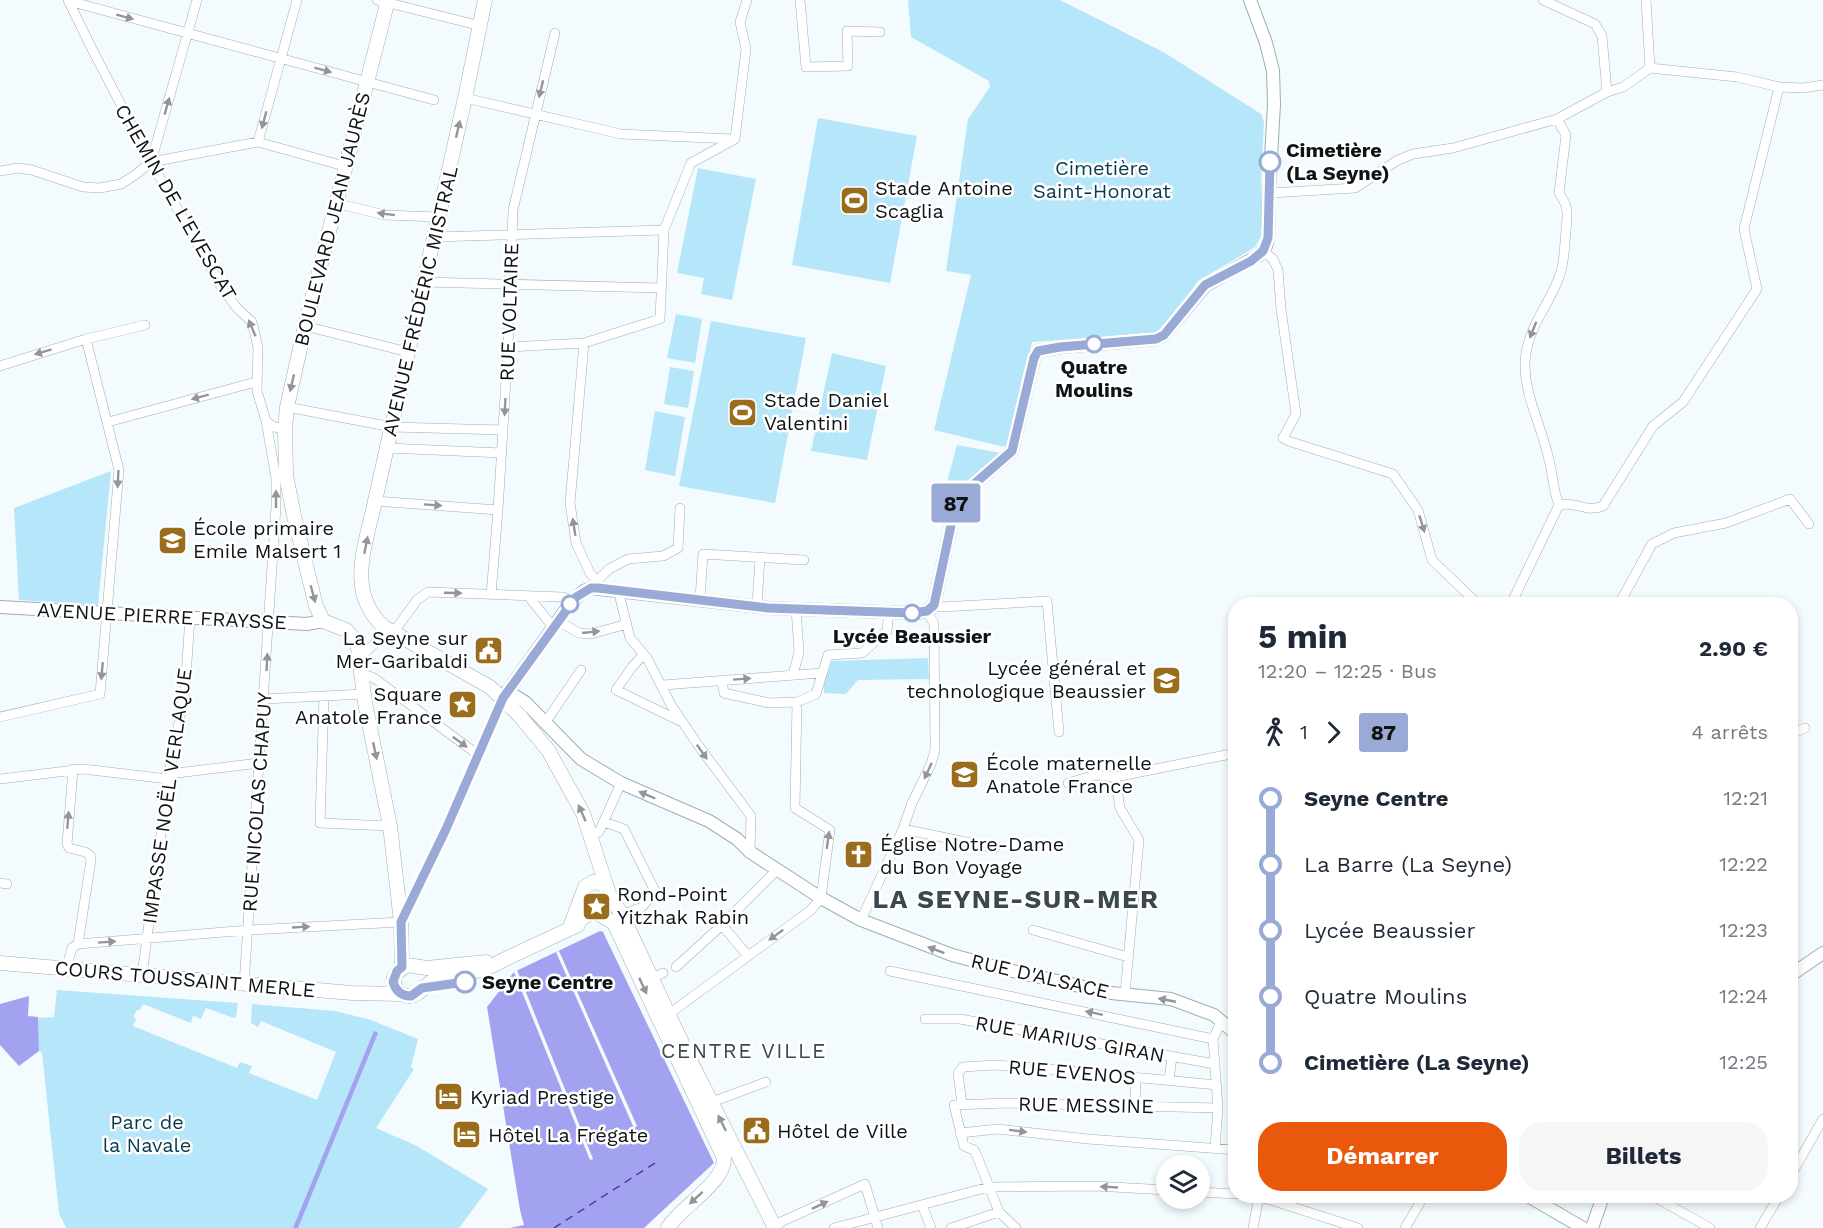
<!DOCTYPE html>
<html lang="fr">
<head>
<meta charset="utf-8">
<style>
  body { margin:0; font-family:"Work Sans",sans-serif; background:#f6f6f7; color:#1f2937; height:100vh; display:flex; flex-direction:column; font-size:22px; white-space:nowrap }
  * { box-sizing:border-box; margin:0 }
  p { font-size:20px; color:#747a83 }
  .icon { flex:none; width:33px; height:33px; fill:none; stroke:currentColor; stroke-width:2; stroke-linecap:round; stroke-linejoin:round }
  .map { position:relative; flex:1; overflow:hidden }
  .sheet { position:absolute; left:1228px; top:597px; width:570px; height:606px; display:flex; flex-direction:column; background:#fff; border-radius:24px; box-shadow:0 3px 9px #0003 }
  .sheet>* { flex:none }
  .badge { padding:0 12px; border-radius:4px; font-size:21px; line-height:39px }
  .tools { position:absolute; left:1156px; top:1155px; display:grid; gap:12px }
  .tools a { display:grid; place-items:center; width:54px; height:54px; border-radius:50%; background:#fff; box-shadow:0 3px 9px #0003; font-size:30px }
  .map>.badge { position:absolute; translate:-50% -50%; box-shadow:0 0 0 3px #fff }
  .legs { display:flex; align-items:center; gap:9px; height:66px; padding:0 30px; font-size:20px }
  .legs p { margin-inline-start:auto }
  .overview { display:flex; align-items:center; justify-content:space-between; height:102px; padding:0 30px }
  h1 { font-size:33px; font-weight:700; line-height:45px }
  .cta { display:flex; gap:12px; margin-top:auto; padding:12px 30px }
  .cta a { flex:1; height:69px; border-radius:24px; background:#ea580c; color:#fff; font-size:24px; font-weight:700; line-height:69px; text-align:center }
  .cta a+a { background:#f6f6f7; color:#1f2937 }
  ul { padding:0 30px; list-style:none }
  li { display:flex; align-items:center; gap:21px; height:66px; font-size:22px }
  li i { display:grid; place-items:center; width:9px; height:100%; margin:0 8px; background:currentColor }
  li i::after { content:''; width:15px; height:15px; margin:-8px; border:4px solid; border-radius:50%; background:#fff }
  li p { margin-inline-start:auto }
  li:first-child i { background:linear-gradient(#0000 50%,currentColor 0) }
  li:last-child i { background:linear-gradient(currentColor 50%,#0000 0) }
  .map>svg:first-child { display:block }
  .green { fill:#b6e6f9 }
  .water { fill:#a3a2f0 }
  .pier { fill:#f4fbfe }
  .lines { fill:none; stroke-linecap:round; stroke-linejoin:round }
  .ferry { stroke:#4b419b; stroke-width:1.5; stroke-dasharray:8 6; stroke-linecap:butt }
  .minor-casing { stroke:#9daeb5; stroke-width:10 }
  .tertiary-casing { stroke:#9daeb5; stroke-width:14 }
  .secondary-casing { stroke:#9daeb5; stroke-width:15 }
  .minor { stroke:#fff; stroke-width:9 }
  .tertiary { stroke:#fff; stroke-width:12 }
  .secondary { stroke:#fff; stroke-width:14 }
  .oneway { fill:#939596 }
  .line-1-casing { stroke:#fff; stroke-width:14 }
  .line-1 { stroke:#9aaad7; stroke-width:9 }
  .stop-1-dot { fill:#fff; stroke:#9aaad7; stroke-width:3 }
  .labels { text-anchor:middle; stroke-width:5; stroke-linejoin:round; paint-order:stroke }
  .stop-label { font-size:20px; font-weight:bold; fill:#0e1416; stroke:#fff; text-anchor:start }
  .park-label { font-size:20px; fill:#093a4b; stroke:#fff }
  .poi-label { font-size:20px; fill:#0e1416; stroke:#fff; text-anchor:start }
  .street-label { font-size:20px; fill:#0e1416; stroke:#fff }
  .neighbourhood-label { font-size:21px; letter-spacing:1.5px; fill:#3a494f; stroke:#fff }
  .district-label { font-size:26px; font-weight:bold; letter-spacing:1.5px; fill:#3a494f; stroke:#fff }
</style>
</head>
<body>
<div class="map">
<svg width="1823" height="1228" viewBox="0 0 1823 1228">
  <rect width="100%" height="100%" fill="#f4fbfe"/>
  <path class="green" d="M908,0H1060L1165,53L1261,114L1264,122L1261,181L1264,225L1260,239L1254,248L1198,281L1166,327L1156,333L1032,342L1008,444L1004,447L934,430L971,275L946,271L968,119L990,87L989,81L911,37Z
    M818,118L917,136L890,283L792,265Z
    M698,168L756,179L732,300L701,294L704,278L677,273Z
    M676,314L702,319L695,363L667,358Z
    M711,321L806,338L775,503L679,486Z
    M832,353L886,366L867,460L811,451Z
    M670,367L694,371L688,408L664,404Z
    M655,411L685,417L675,476L645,470Z
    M957,445L1000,453L958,493L945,489Z
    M111,471L98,605L19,600L14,508Z
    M928,658L929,679L858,680L846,694L824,693V682L832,661Z
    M57,990L238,1003L236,1017L234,1018L206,1008L201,1019L193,1016L191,1023L143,1004L140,1010H137L133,1017L136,1019L133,1026L237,1068L240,1062L252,1066L249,1073L317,1100L336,1052L261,1021L258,1027L251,1023L252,1004L335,1011L371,1020L418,1039L411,1067L414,1069L376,1128L417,1146L488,1189L459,1228H66L59,1213L42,1053L39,1051L38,1018L54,1017Z"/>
  <path class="water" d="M600,931L603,932L714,1163L644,1228H510L524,1225L520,1210L487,1007L514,972Z
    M29,996L28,1016L38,1017L39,1051L19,1066L0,1045V1004Z
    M374,1031L378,1033L298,1228H293Z"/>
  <path class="pier" d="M559,951L637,1126L634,1128L556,952Z
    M517,970L593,1159L590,1160L514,972Z"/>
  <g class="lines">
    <path class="ferry" d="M554,1228L655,1163"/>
    <defs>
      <path id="minor" d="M68,0L93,51L151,162L222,288L237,308L252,322L258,347L257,391L266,421L274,427L285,429
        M377,0L481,26
        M800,0L806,67L848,66L847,31L880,32
        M1543,0L1595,24L1602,36L1607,92
        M1646,0L1650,68
        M69,1L434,100
        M1650,68L1737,77L1779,87L1803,88L1823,85
        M465,98L621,134L732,139
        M735,139L746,49L740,22L747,0
        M258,142L297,0
        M151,162L197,0
        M0,171L18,168L32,170L83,187L100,188L121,184L135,175L151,162L258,142L344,166
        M1269,193L1355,188L1398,160L1413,154L1453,148L1557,119L1607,92L1623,87L1650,68
        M335,203L385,215L438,217
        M433,237L664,230
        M1263,251L1273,259L1278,270L1281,309L1296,414L1283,438L1288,441L1393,474L1418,510L1432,560L1478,604
        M424,282L661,288
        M305,326L408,352
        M584,343L570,503L576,543L590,573L596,580
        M508,347L584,343L660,319L664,230L691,163L735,139
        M0,366L86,339L145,325
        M287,407L392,427L503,430
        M108,422L252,383L257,384
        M387,448L502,453
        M375,501L498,510
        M1559,505C1577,501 1585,513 1603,506L1653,426L1683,402L1757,289L1744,229L1779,87
        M594,584L609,569L628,559L663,556L678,548L680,508
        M620,590V598L630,638L647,658L671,705L698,745L751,816L750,852
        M491,595L498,510L508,347L513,210L555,33
        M529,597L553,627
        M700,599L703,554L804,560
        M1511,604L1559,505C1553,490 1553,475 1549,460C1542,425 1520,389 1526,353C1531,323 1550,303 1559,277C1565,263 1564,247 1566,231C1567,213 1570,209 1559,193L1566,135L1557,119
        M1619,604L1652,544L1674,533L1726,523L1790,499L1809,524
        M934,605L941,607L1047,601L1059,732
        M757,606L760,557
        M558,621L579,633L591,634L627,624
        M393,633L417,600L428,592L563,597L572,601
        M643,655L632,667L616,690L680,721
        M359,659L388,630
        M361,673L374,678L477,754
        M793,675L799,652L796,609
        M722,681L724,693L769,703L797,702
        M663,685L822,673
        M324,696L320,823L390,826
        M264,699L364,694
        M0,717L100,694L119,470L86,339
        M545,723L581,670
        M1791,734L1805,728
        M73,769L67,844L69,848L85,852L90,855L91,860L78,944
        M169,774L259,763
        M1115,777L1120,808L1139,840L1125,994
        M0,779L83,769L168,779
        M1068,783L1095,775L1115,777L1236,753
        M604,822L624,829L655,891L642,907L622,915
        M903,829L995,848
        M590,834L599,832L621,783
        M0,883L7,884
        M861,920L903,829L912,803L931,764L935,750L934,624L927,611
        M722,925L748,956
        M1033,930L1128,957
        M676,967L722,925L778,869
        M66,969L72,948L78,944L249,930L401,922L446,829L503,698
        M890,971L1213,1039
        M142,975L169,774L185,691L190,617
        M652,978L663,973
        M244,984L276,507V478L266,421
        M669,1014L811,910L821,898L830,830L795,808L797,702L816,694L828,655L862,653L887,631L889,611
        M925,1019H960L1215,1064
        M1169,1080L1172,1057
        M712,1102L766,1082
        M962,1104L958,1073L963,1067L994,1065L1026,1067L1217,1085
        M1135,1106L1136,1077
        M960,1133L998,1129L1088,1139L1236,1150
        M1215,1148L1218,1108L1213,1039L1221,1022
        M1791,1175L1823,1119
        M1200,1192L1236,1194
        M1258,1196L1358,1228
        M1653,1196L1710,1228
        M922,1205L931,1228
        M774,1225L865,1184L878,1228
        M834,1228L989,1187L1095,1186L1167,1190
        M951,1228L999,1212
        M1016,1228L999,1212L977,1156L974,1150L964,1146L954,1105L1007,1103L1218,1108
        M1253,1228L1259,1196
        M1405,1228L1424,1196
        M1760,1228L1779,1196"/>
      <path id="tertiary" d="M0,607L307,624L323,621
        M507,691L525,702L581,759L621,783L709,821L737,839L750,852L821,898L861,920L952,955L1008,970L1111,993L1171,999L1214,1015L1236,1034
        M503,698L572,601L584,591L591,588L768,608L912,613C922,613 927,612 934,605L956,502L965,492L1012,451L1034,358L1038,351L1061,347L1156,339L1164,335L1205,286L1258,256L1266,246L1268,238L1269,193L1274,104L1273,71L1266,43L1250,0
        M1791,975L1823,953
        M1528,1196L1583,1228
        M1592,1228L1603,1196"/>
      <path id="secondary" d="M388,0L305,326L287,407L285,429L286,475L294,516L316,606L323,621L346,630L354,639L358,648L365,703L390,826L401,922L402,967
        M485,0L465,98L375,501C366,545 345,592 384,627L490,687L519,715L548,750L583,813L609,894V900L605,906L594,910L570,927
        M590,909L614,923L724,1158C725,1183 680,1207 668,1228
        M570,927L585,887L593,882L603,884L622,915L690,1060L775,1228
        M0,963L352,993L401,994
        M397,972L407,965L427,968L486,962
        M394,977C393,987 398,996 409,996C420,996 426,983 436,979C460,972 482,974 503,960L578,925"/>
    </defs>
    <use href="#minor" class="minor-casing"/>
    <use href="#tertiary" class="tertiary-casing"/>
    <use href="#secondary" class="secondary-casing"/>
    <use href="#minor" class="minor"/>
    <use href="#tertiary" class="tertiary"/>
    <use href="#secondary" class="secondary"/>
  </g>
  <defs><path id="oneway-solid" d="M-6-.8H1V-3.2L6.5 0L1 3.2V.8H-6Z" transform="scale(1.5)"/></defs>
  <g class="oneway">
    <use href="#oneway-solid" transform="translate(125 17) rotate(15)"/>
    <use href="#oneway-solid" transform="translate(323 70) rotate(15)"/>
    <use href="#oneway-solid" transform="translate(541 89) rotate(104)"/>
    <use href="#oneway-solid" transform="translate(167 106) rotate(-74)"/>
    <use href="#oneway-solid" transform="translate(264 120) rotate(105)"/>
    <use href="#oneway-solid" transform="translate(458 129) rotate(-77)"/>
    <use href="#oneway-solid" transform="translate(386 214) rotate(-173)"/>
    <use href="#oneway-solid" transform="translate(252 328) rotate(-113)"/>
    <use href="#oneway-solid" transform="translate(1533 330) rotate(112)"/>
    <use href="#oneway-solid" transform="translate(43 352) rotate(163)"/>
    <use href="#oneway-solid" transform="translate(292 383) rotate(103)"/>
    <use href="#oneway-solid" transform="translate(200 397) rotate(165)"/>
    <use href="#oneway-solid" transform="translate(505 407) rotate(93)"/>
    <use href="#oneway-solid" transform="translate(118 479) rotate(93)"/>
    <use href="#oneway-solid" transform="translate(276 499) rotate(-90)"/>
    <use href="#oneway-solid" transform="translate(433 505) rotate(4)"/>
    <use href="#oneway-solid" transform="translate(1422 524) rotate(73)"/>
    <use href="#oneway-solid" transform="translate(574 527) rotate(-99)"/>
    <use href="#oneway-solid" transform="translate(366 545) rotate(-79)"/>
    <use href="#oneway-solid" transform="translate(453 593) rotate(2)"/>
    <use href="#oneway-solid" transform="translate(313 594) rotate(75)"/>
    <use href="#oneway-solid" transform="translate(591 632) rotate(-6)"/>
    <use href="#oneway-solid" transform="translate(267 662) rotate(-87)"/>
    <use href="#oneway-solid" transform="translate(102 671) rotate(95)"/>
    <use href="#oneway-solid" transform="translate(742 679) rotate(-4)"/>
    <use href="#oneway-solid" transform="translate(460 742) rotate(36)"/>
    <use href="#oneway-solid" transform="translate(375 751) rotate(78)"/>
    <use href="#oneway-solid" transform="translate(702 752) rotate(55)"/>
    <use href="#oneway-solid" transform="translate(928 771) rotate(115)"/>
    <use href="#oneway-solid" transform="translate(647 795) rotate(-157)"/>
    <use href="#oneway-solid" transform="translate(582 813) rotate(-114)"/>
    <use href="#oneway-solid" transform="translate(68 820) rotate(-85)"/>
    <use href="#oneway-solid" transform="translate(828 840) rotate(-82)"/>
    <use href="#oneway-solid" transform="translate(301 927) rotate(-3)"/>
    <use href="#oneway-solid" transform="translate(776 935) rotate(144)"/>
    <use href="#oneway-solid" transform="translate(107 942) rotate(-4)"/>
    <use href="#oneway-solid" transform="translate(936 950) rotate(-159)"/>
    <use href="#oneway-solid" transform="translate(643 986) rotate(65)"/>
    <use href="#oneway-solid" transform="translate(1167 1000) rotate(-169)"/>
    <use href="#oneway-solid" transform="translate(1094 1013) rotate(-168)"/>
    <use href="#oneway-solid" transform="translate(722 1123) rotate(-116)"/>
    <use href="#oneway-solid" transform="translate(1018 1131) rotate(7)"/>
    <use href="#oneway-solid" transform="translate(1109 1187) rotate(-177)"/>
    <use href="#oneway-solid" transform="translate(696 1198) rotate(138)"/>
    <use href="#oneway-solid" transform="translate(820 1205) rotate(-25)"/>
  </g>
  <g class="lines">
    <defs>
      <path id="line-1" d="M465,982L422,988L411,996C402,996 396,992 393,982L397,971L402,967L401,922L446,829L503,698L576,597L591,588H598L768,608L912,613L927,611L934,605L956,502L965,492L1012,451L1034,358L1038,351L1060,347L1156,339L1164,335L1205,285L1251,261L1263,251L1268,238L1270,162"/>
    </defs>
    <use href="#line-1" class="line-1-casing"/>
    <use href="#line-1" class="line-1"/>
  </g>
  <defs>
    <symbol id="stadium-square" viewBox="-11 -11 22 22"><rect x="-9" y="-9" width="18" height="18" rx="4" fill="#996d1b" stroke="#fff"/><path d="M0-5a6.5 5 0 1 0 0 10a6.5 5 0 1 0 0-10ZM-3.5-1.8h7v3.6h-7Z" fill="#fff"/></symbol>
    <symbol id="school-square" viewBox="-11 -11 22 22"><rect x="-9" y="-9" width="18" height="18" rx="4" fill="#996d1b" stroke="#fff"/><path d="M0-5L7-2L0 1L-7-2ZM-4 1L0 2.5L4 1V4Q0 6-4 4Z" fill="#fff"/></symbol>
    <symbol id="civic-square" viewBox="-11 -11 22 22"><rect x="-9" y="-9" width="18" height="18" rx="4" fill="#996d1b" stroke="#fff"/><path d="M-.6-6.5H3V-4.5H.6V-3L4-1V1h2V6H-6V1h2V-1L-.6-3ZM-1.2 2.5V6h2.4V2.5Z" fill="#fff"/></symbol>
    <symbol id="sight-square" viewBox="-11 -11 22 22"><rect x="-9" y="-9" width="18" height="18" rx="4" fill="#996d1b" stroke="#fff"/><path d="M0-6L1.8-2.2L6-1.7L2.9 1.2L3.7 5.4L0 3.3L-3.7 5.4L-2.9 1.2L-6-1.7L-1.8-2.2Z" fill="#fff"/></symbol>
    <symbol id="church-square" viewBox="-11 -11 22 22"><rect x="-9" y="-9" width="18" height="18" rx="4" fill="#996d1b" stroke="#fff"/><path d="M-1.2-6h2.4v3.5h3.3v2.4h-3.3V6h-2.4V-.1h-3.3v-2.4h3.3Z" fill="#fff"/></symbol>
    <symbol id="hotel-square" viewBox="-11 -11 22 22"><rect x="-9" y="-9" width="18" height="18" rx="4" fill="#996d1b" stroke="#fff"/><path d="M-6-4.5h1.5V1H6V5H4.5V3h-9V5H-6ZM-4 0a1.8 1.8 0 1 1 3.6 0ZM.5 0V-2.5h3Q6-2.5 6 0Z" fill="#fff"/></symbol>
  </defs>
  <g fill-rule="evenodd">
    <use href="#stadium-square" x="838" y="184" width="33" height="33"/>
    <use href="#stadium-square" x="726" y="396" width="33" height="33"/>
    <use href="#school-square" x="156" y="524" width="33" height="33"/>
    <use href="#civic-square" x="472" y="634" width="33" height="33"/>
    <use href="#school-square" x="1150" y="664" width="33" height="33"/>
    <use href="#sight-square" x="446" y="688" width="33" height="33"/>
    <use href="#school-square" x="948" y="758" width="33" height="33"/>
    <use href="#church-square" x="842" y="838" width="33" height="33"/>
    <use href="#sight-square" x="580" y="890" width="33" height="33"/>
    <use href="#hotel-square" x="432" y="1080" width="33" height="33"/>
    <use href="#civic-square" x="740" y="1114" width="33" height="33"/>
    <use href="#hotel-square" x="450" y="1118" width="33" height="33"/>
  </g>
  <g class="stop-1-dot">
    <circle cx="1270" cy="162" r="10"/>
    <circle cx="1094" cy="344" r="8"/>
    <circle cx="570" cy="604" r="8"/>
    <circle cx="912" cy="613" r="8"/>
    <circle cx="465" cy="982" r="10"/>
  </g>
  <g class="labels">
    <g class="stop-label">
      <text x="1286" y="157">Cimetière<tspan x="1286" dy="23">(La Seyne)</tspan></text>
      <text x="1094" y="374" text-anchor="middle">Quatre<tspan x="1094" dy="23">Moulins</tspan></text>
      <text x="912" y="643" text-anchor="middle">Lycée Beaussier</text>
      <text x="482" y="989">Seyne Centre</text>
    </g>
    <g class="park-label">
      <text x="1102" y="175">Cimetière<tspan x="1102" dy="23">Saint-Honorat</tspan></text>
      <text x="147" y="1129">Parc de<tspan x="147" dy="23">la Navale</tspan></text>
    </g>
    <g class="poi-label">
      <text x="875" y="195">Stade Antoine<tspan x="875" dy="23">Scaglia</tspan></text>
      <text x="764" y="407">Stade Daniel<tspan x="764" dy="23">Valentini</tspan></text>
      <text x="193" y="535">École primaire<tspan x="193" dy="23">Emile Malsert 1</tspan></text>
      <text x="468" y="645" text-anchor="end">La Seyne sur<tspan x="468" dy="23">Mer-Garibaldi</tspan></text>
      <text x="1146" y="675" text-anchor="end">Lycée général et<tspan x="1146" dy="23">technologique Beaussier</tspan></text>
      <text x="442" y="701" text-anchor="end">Square<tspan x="442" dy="23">Anatole France</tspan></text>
      <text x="986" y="770">École maternelle<tspan x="986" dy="23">Anatole France</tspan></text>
      <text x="880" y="851">Église Notre-Dame<tspan x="880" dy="23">du Bon Voyage</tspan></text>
      <text x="617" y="901">Rond-Point<tspan x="617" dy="23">Yitzhak Rabin</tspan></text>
      <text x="470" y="1104">Kyriad Prestige</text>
      <text x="777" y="1138">Hôtel de Ville</text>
      <text x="488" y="1142">Hôtel La Frégate</text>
    </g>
    <g class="street-label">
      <text transform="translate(176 202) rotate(60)" y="7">CHEMIN DE L'EVESCAT</text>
      <text transform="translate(332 219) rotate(-76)" y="7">BOULEVARD JEAN JAURÈS</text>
      <text transform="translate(420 301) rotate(-77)" y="7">AVENUE FRÉDÉRIC MISTRAL</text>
      <text transform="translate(509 312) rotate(-88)" y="7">RUE VOLTAIRE</text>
      <text transform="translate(162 616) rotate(3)" y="7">AVENUE PIERRE FRAYSSE</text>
      <text transform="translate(167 796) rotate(-82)" y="7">IMPASSE NOËL VERLAQUE</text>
      <text transform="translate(257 802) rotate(-86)" y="7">RUE NICOLAS CHAPUY</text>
      <text transform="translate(1040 976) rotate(13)" y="7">RUE D'ALSACE</text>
      <text transform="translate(185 979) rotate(5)" y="7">COURS TOUSSAINT MERLE</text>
      <text transform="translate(1070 1039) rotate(10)" y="7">RUE MARIUS GIRAN</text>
      <text transform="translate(1072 1072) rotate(5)" y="7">RUE EVENOS</text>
      <text transform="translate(1086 1105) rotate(1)" y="7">RUE MESSINE</text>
    </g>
    <g class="neighbourhood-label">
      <text x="744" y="1058">CENTRE VILLE</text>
    </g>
    <g class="district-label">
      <text x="1016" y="908">LA SEYNE-SUR-MER</text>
    </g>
  </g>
</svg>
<div class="tools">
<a><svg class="icon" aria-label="layers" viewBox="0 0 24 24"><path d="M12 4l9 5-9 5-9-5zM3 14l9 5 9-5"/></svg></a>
</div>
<b class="badge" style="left:956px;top:503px;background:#9aaad7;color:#111">87</b>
<section class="sheet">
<div class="overview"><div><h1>5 min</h1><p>12:20 – 12:25 · Bus</p></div><b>2.90 €</b></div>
<div class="legs"><svg class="icon" aria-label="walk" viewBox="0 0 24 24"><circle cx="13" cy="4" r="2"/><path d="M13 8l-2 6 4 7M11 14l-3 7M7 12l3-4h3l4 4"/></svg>1<svg class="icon" aria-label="forward" viewBox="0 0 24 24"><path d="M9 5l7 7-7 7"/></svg><b class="badge" style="background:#9aaad7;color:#111">87</b><p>4 arrêts</p></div>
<ul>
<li><i style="color:#9aaad7"></i><b>Seyne Centre</b><p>12:21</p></li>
<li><i style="color:#9aaad7"></i><span>La Barre (La Seyne)</span><p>12:22</p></li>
<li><i style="color:#9aaad7"></i><span>Lycée Beaussier</span><p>12:23</p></li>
<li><i style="color:#9aaad7"></i><span>Quatre Moulins</span><p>12:24</p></li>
<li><i style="color:#9aaad7"></i><b>Cimetière (La Seyne)</b><p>12:25</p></li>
</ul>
<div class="cta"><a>Démarrer</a><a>Billets</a></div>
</section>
</div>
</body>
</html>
